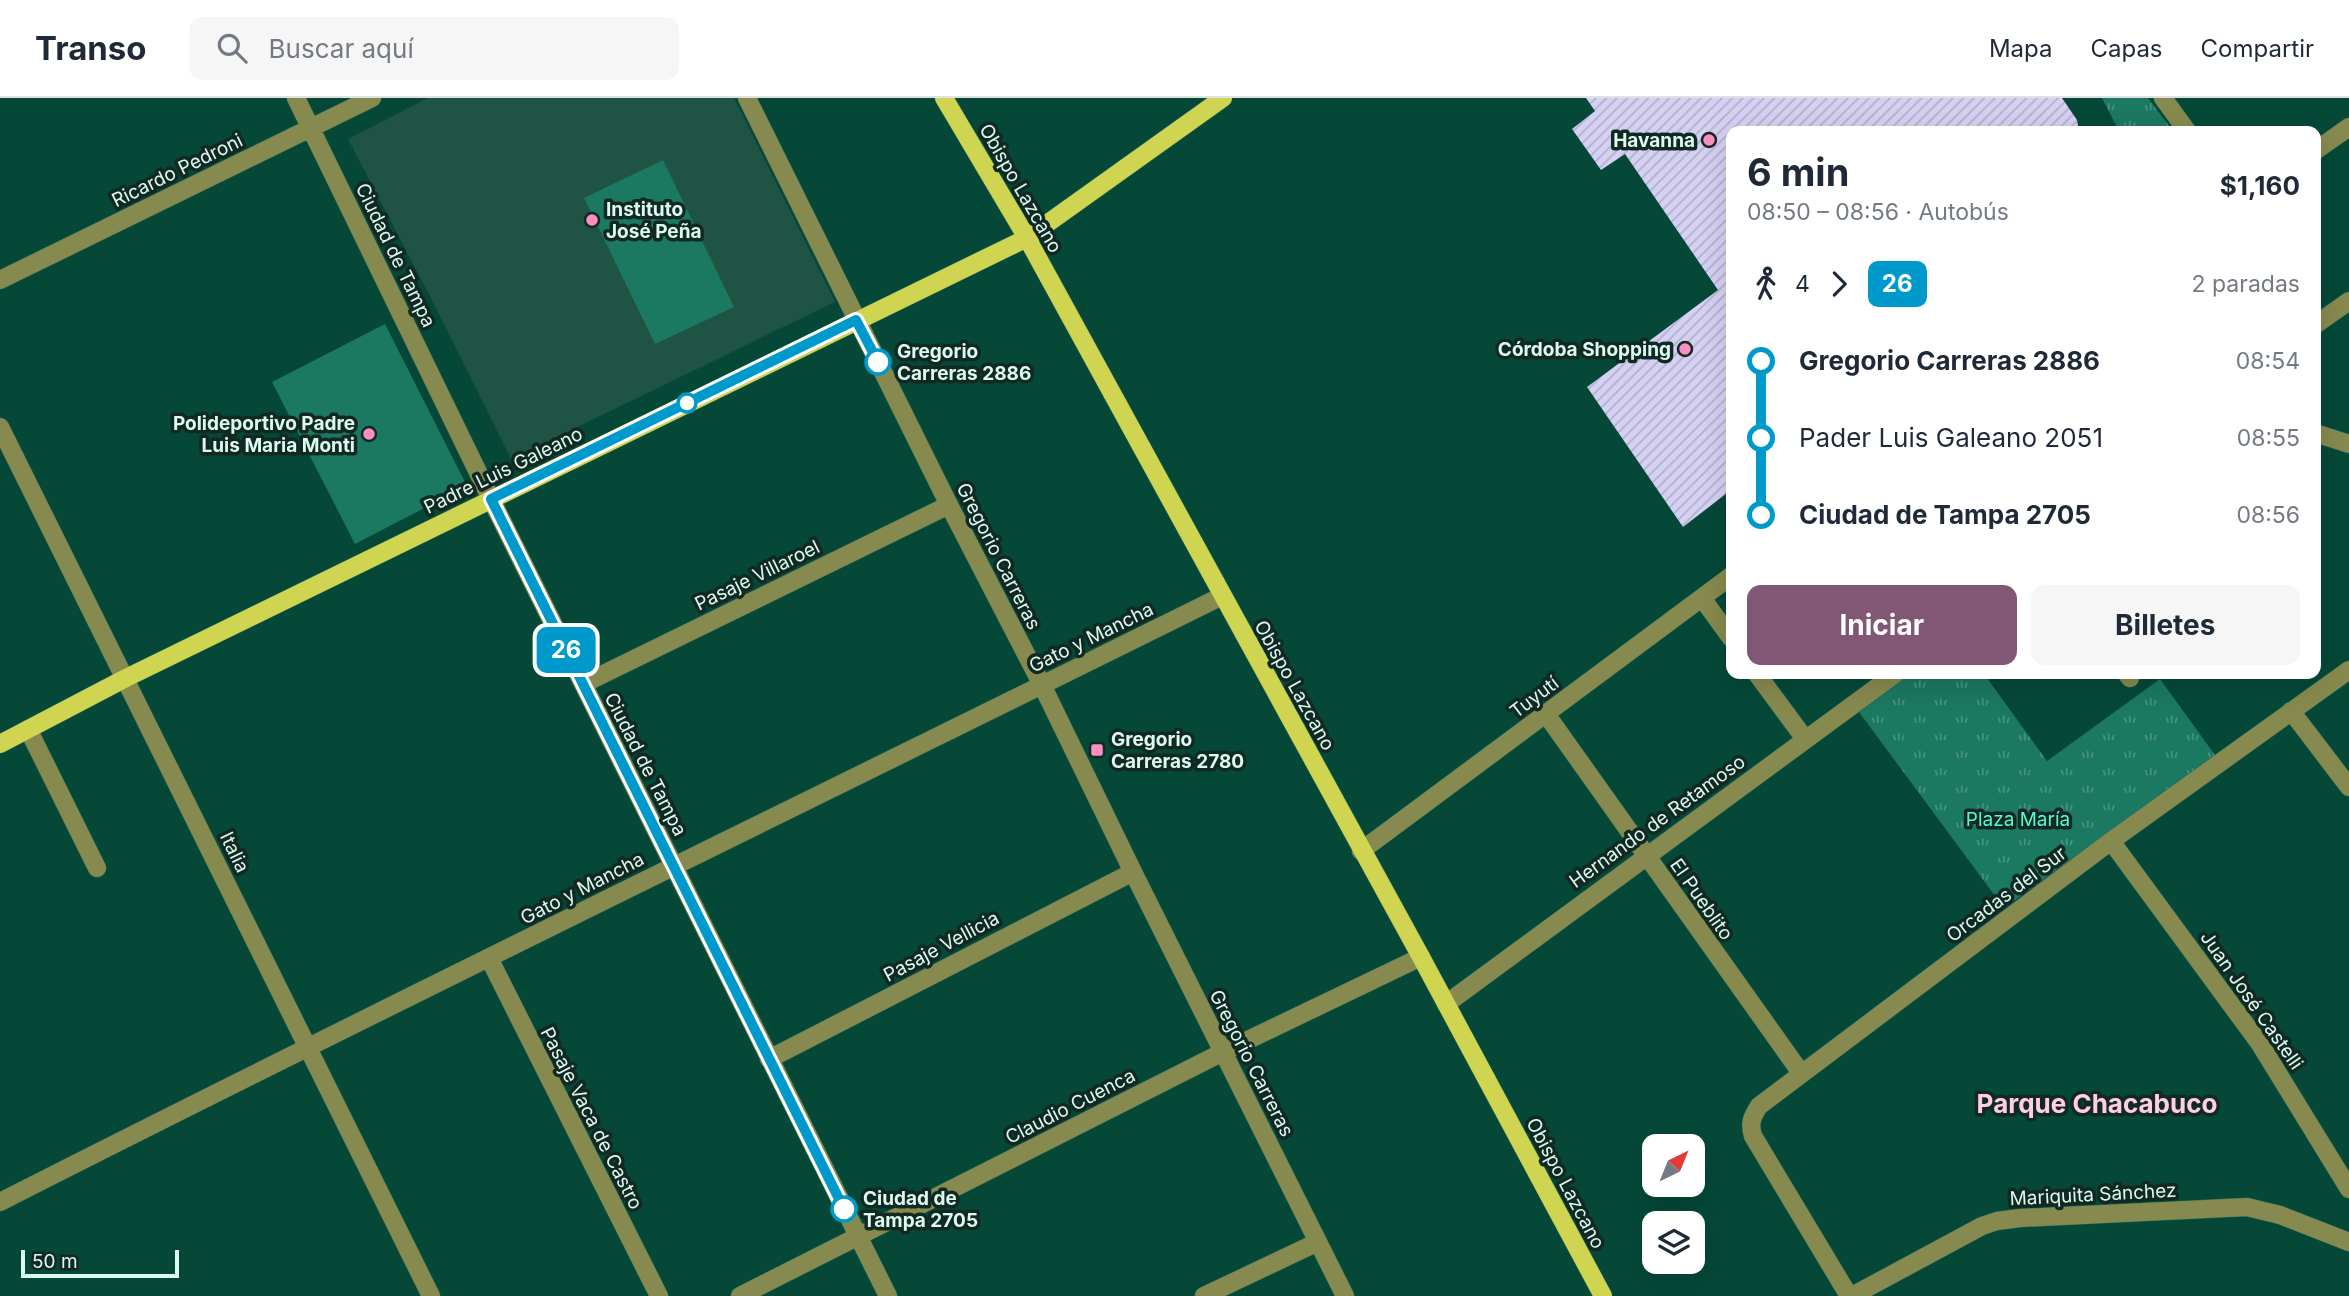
<!DOCTYPE html>
<html lang="es">
<head>
<meta charset="utf-8">
<style>
  body { margin:0; font-family:Inter,sans-serif; background:#f6f6f7; color:#1f2937; height:100vh; display:flex; flex-direction:column; font-size:26px; white-space:nowrap }
  * { box-sizing:border-box; margin:0 }
  p { font-size:23px; color:#747a83 }
  .icon { flex:none; width:38px; height:38px; fill:none; stroke:currentColor; stroke-width:2; stroke-linecap:round; stroke-linejoin:round }
  .map { position:relative; flex:1; overflow:hidden }
  .drawer { position:absolute; left:1726px; top:28px; width:595px; height:553px; display:flex; flex-direction:column; background:#fff; border-radius:14px; box-shadow:0 7px 28px #0002 }
  .drawer>* { flex:none }
  .badge { padding:0 14px; border-radius:10px; font-size:24px; line-height:46px }
  .needle { width:46px; rotate:43deg }
  .fabs { position:absolute; left:1642px; top:1036px; display:grid; gap:14px }
  .fabs a { display:grid; place-items:center; width:63px; height:63px; border-radius:14px; background:#fff; box-shadow:0 7px 28px #0002; font-size:35px }
  .scale { position:absolute; left:21px; bottom:18px; width:158px; box-sizing:border-box; padding-left:7px; border:4px solid #dcfaef; border-top:0; font-size:19px; line-height:24px; white-space:nowrap; color:#dcfaef; -webkit-text-stroke:5px #112922; paint-order:stroke }
  .map>.badge { position:absolute; translate:-50% -50%; box-shadow:0 0 0 4px #fff }
  .legs { display:flex; align-items:center; gap:10px; height:77px; padding:0 21px; font-size:23px }
  .legs p { margin-inline-start:auto }
  .head { display:flex; align-items:center; justify-content:space-between; height:119px; padding:0 21px }
  h1 { font-size:38px; font-weight:700; line-height:52px }
  .action { display:flex; gap:14px; margin-top:auto; padding:14px 21px }
  .action a { flex:1; height:80px; border-radius:14px; background:#825775; color:#fff; font-size:28px; font-weight:700; line-height:80px; text-align:center }
  .action a+a { background:#f6f6f7; color:#1f2937 }
  ul { padding:0 21px; list-style:none }
  li { display:flex; align-items:center; gap:24px; height:77px; font-size:26px }
  li i { display:grid; place-items:center; width:10px; height:100%; margin:0 9px; background:currentColor }
  li i::after { content:''; width:18px; height:18px; margin:-9px; border:5px solid; border-radius:50%; background:#fff }
  li p { margin-inline-start:auto }
  li:first-child i { background:linear-gradient(#0000 50%,currentColor 0) }
  li:last-child i { background:linear-gradient(currentColor 50%,#0000 0) }
  header { display:flex; align-items:center; gap:42px; box-sizing:border-box; height:98px; padding:0 35px; background:#fff; border-bottom:2px solid #e0e1e3 }
  header strong { font-size:33px }
  nav { display:flex; gap:38px; margin-inline-start:auto; font-size:24px }
  .search { width:490px; height:63px; background:#f6f6f7; display:flex; align-items:center; gap:18px; box-sizing:border-box; padding:0 24px; border-radius:14px; color:#747a83; font-size:26px }
  .map>svg:first-child { display:block }
  .built { fill:#1f5445 }
  .grass { fill:url(#grass-tufts) }
  .pitch { fill:#1b7861 }
  .building { fill:url(#building-hatch) }
  .lines { fill:none; stroke-linecap:round; stroke-linejoin:round }
  .minor-casing { stroke:#2c6859; stroke-width:19 }
  .major-casing { stroke:#2c6859; stroke-width:19 }
  .minor { stroke:#868a4e; stroke-width:18 }
  .major { stroke:#cfd550; stroke-width:18 }
  .line-1-casing { stroke:#fff; stroke-width:16 }
  .line-1 { stroke:#0099cb; stroke-width:10 }
  .poi-dot { fill:#fc8fc1; stroke:#112922; stroke-width:2.5 }
  .stop-1-dot { fill:#fff; stroke:#0099cb; stroke-width:3.5 }
  .labels { text-anchor:middle; stroke-width:7; stroke-linejoin:round; paint-order:stroke }
  .poi-label { font-size:19px; font-weight:bold; fill:#dcfaef; stroke:#112922; text-anchor:end }
  .street-label { font-size:19px; fill:#dcfaef; stroke:#112922 }
  .stop-label { font-size:19px; font-weight:bold; fill:#dcfaef; stroke:#112922; text-anchor:start }
  .park-label { font-size:19px; fill:#54fbd0; stroke:#112922 }
  .district-label { font-size:26px; font-weight:bold; fill:#ffcee2; stroke:#112922 }
</style>
</head>
<body>
<header>
<strong>Transo</strong>
<div class="search"><svg class="icon" aria-label="search" viewBox="0 0 24 24"><circle cx="10" cy="10" r="6"/><path d="M15 15l6 6"/></svg>Buscar aquí</div>
<nav><a>Mapa</a><a>Capas</a><a>Compartir</a></nav>
</header>
<div class="map">
<svg width="2349" height="1198" viewBox="0 0 2349 1198">
  <defs>
    <pattern id="grass-tufts" width="24" height="20" patternUnits="userSpaceOnUse" patternTransform="scale(1.75)"><rect width="24" height="20" fill="#1b7861"/><path d="M3 7l-1-3M5 7V3M7 7l1-3M15 17l-1-3M17 17v-4M19 17l1-3" fill="none" stroke="#469380"/></pattern>
    <pattern id="building-hatch" width="6" height="6" patternUnits="userSpaceOnUse" patternTransform="scale(1.75)"><rect width="6" height="6" fill="#d6d1f4"/><path d="M-1 1l2-2M0 6l6-6M5 7l2-2" fill="none" stroke="#b1b0c9"/></pattern>
  </defs>
  <rect width="100%" height="100%" fill="#054838"/>
  <path class="built" d="M428,0H734L835,204L511,361L432,202L348,41Z"/>
  <path class="grass" d="M2102,0H2148L2173,33H2119Z
    M1899,576H1984L2047,663L2160,581L2215,657L2004,810L1856,610Z"/>
  <path class="pitch" d="M663,62L734,209L655,246L584,100Z
    M385,226L467,388L355,446L272,284Z"/>
  <path class="building" d="M1586,0H2062L2077,22L2079,33H1731V392L1683,429L1587,289L1718,192L1625,56L1601,72L1572,31L1595,13Z"/>
  <g class="lines">
    <defs>
      <path id="minor" d="M296,0L491,401L888,1198
        M747,0L949,407L1042,587L1133,774L1345,1198
        M2163,0L2187,33
        M2315,53L2349,29
        M0,182L372,0
        M2315,227L2349,203
        M0,329L431,1198
        M2315,335L2349,346
        M1702,500L1731,540
        M1757,576L1805,641
        M2127,576L2130,580
        M583,586L949,407
        M2291,613L2349,689
        M1546,616L1801,975
        M28,631L97,770
        M2111,743L2260,946L2349,1091
        M1361,753L1731,478
        M489,860L659,1198
        M1446,906L1895,576
        M769,961L1133,774
        M0,1104C405,898 815,700 1222,498
        M740,1198L1223,954L1421,859
        M1204,1198L1318,1144
        M1849,1198L1753,1038C1749,1025 1752,1019 1759,1008L2111,743L2349,572
        M1852,1198L1982,1128L1997,1123L2020,1120L2247,1109L2280,1117L2349,1144"/>
      <path id="major" d="M944,0L1027,140L1421,859L1603,1198
        M0,646L126,580L1027,140L1223,0"/>
    </defs>
    <use href="#minor" class="minor-casing"/>
    <use href="#major" class="major-casing"/>
    <use href="#minor" class="minor"/>
    <use href="#major" class="major"/>
  </g>
  <g class="lines">
    <defs>
      <path id="line-1" d="M844,1111L491,401L856,222L878,264"/>
    </defs>
    <use href="#line-1" class="line-1-casing"/>
    <use href="#line-1" class="line-1"/>
  </g>
  <g class="poi-dot">
    <circle cx="1709" cy="42" r="7"/>
    <circle cx="592" cy="122" r="7"/>
    <circle cx="1685" cy="251" r="7"/>
    <circle cx="369" cy="336" r="7"/>
    <rect x="1090" y="645" width="14" height="14" rx="3.5"/>
  </g>
  <g class="stop-1-dot">
    <circle cx="878" cy="264" r="12"/>
    <circle cx="687" cy="305" r="9"/>
    <circle cx="844" cy="1111" r="12"/>
  </g>
  <g class="labels">
    <g class="poi-label">
      <text x="1695" y="49">Havanna</text>
      <text x="606" y="118" text-anchor="start">Instituto<tspan x="606" dy="22">José Peña</tspan></text>
      <text x="1671" y="258">Córdoba Shopping</text>
      <text x="355" y="332">Polideportivo Padre<tspan x="355" dy="22">Luis Maria Monti</tspan></text>
      <text x="1111" y="648" text-anchor="start">Gregorio<tspan x="1111" dy="22">Carreras 2780</tspan></text>
    </g>
    <g class="street-label">
      <text transform="translate(177 72) rotate(-26)" y="7">Ricardo Pedroni</text>
      <text transform="translate(1021 90) rotate(60)" y="7">Obispo Lazcano</text>
      <text transform="translate(396 157) rotate(64)" y="7">Ciudad de Tampa</text>
      <text transform="translate(503 372) rotate(-26)" y="7">Padre Luis Galeano</text>
      <text transform="translate(999 458) rotate(63)" y="7">Gregorio Carreras</text>
      <text transform="translate(757 477) rotate(-26)" y="7">Pasaje Villaroel</text>
      <text transform="translate(1091 539) rotate(-26)" y="7">Gato y Mancha</text>
      <text transform="translate(1295 587) rotate(61)" y="7">Obispo Lazcano</text>
      <text transform="translate(1534 599) rotate(-37)" y="7">Tuyutí</text>
      <text transform="translate(646 666) rotate(63)" y="7">Ciudad de Tampa</text>
      <text transform="translate(1657 723) rotate(-36)" y="7">Hernando de Retamoso</text>
      <text transform="translate(235 754) rotate(64)" y="7">Italia</text>
      <text transform="translate(582 790) rotate(-27)" y="7">Gato y Mancha</text>
      <text transform="translate(2006 796) rotate(-37)" y="7">Orcadas del Sur</text>
      <text transform="translate(1702 801) rotate(55)" y="7">El Pueblito</text>
      <text transform="translate(941 848) rotate(-28)" y="7">Pasaje Vellicia</text>
      <text transform="translate(2252 902) rotate(55)" y="7">Juan José Castelli</text>
      <text transform="translate(1252 965) rotate(63)" y="7">Gregorio Carreras</text>
      <text transform="translate(1070 1008) rotate(-27)" y="7">Claudio Cuenca</text>
      <text transform="translate(592 1020) rotate(63)" y="7">Pasaje Vaca de Castro</text>
      <text transform="translate(1566 1085) rotate(62)" y="7">Obispo Lazcano</text>
      <text transform="translate(2093 1096) rotate(-3)" y="7">Mariquita Sánchez</text>
    </g>
    <g class="stop-label">
      <text x="897" y="260">Gregorio<tspan x="897" dy="22">Carreras 2886</tspan></text>
      <text x="863" y="1107">Ciudad de<tspan x="863" dy="22">Tampa 2705</tspan></text>
    </g>
    <g class="park-label">
      <text x="2018" y="728">Plaza María</text>
    </g>
    <g class="district-label">
      <text x="2097" y="1015">Parque Chacabuco</text>
    </g>
  </g>
</svg>
<div class="fabs">
<a><svg class="needle" viewBox="-14 -14 28 28"><path d="M0-13l5 13h-10z" fill="#e53935"/><path d="M0 13l5-13h-10z" fill="#747a83"/></svg></a>
<a><svg class="icon" aria-label="layers" viewBox="0 0 24 24"><path d="M12 4l9 5-9 5-9-5zM3 14l9 5 9-5"/></svg></a>
</div>
<div class="scale">50 m</div>
<b class="badge" style="left:566px;top:552px;background:#0099cb;color:#fff">26</b>
<section class="drawer">
<div class="head"><div><h1>6 min</h1><p>08:50 – 08:56 · Autobús</p></div><b>$1,160</b></div>
<div class="legs"><svg class="icon" aria-label="walk" viewBox="0 0 24 24"><circle cx="13" cy="4" r="2"/><path d="M13 8l-2 6 4 7M11 14l-3 7M7 12l3-4h3l4 4"/></svg>4<svg class="icon" aria-label="forward" viewBox="0 0 24 24"><path d="M9 5l7 7-7 7"/></svg><b class="badge" style="background:#0099cb;color:#fff">26</b><p>2 paradas</p></div>
<ul>
<li><i style="color:#0099cb"></i><b>Gregorio Carreras 2886</b><p>08:54</p></li>
<li><i style="color:#0099cb"></i><span>Pader Luis Galeano 2051</span><p>08:55</p></li>
<li><i style="color:#0099cb"></i><b>Ciudad de Tampa 2705</b><p>08:56</p></li>
</ul>
<div class="action"><a>Iniciar</a><a>Billetes</a></div>
</section>
</div>
</body>
</html>
